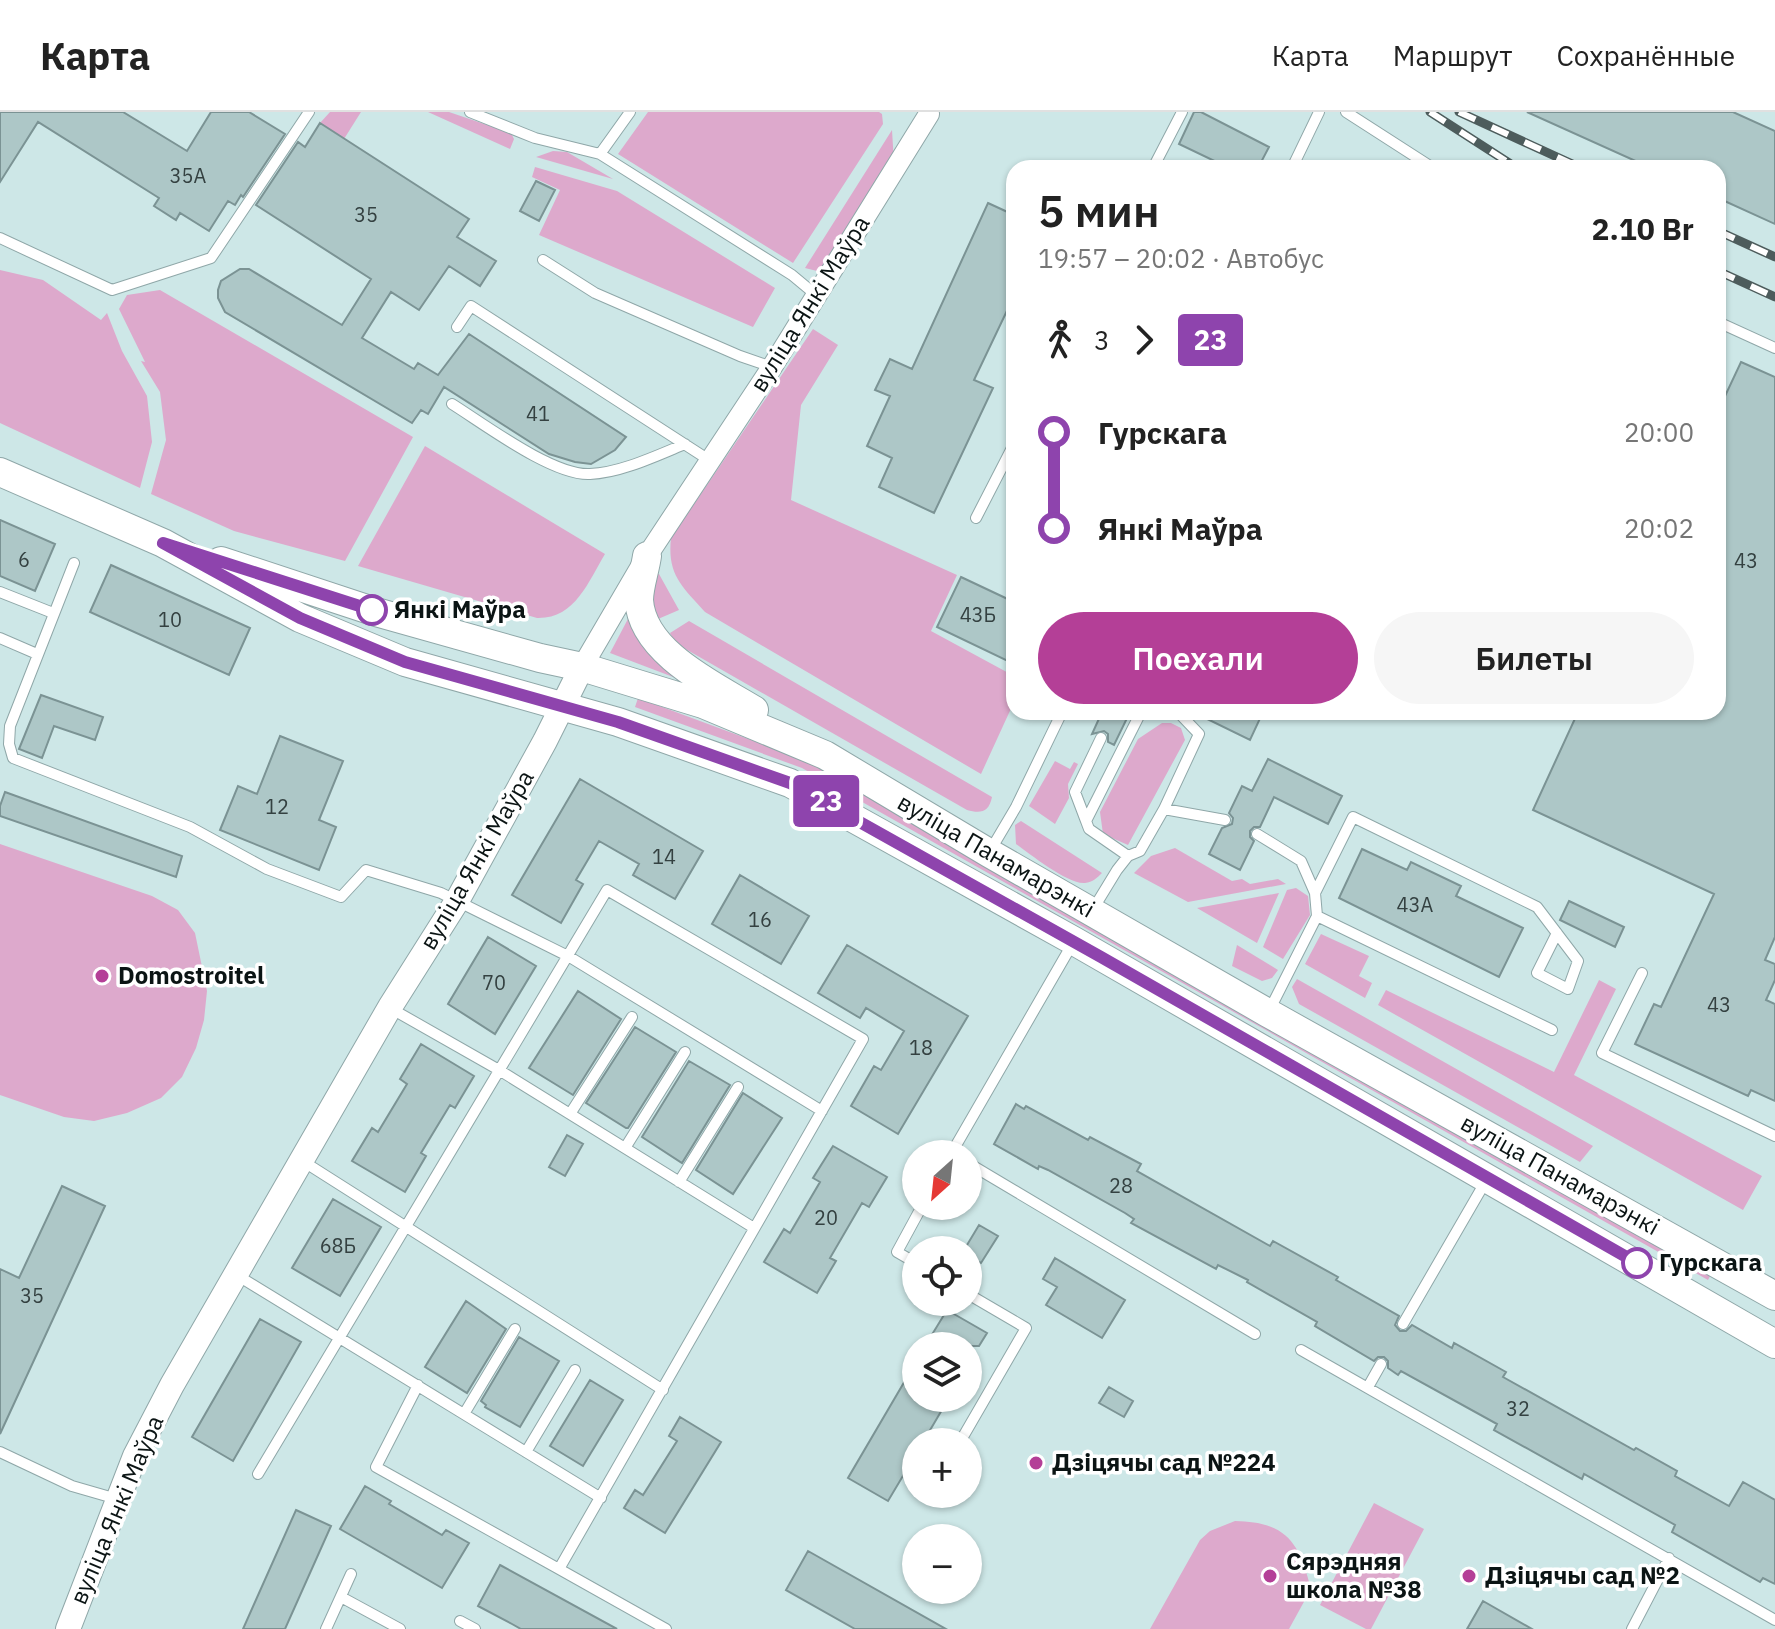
<!DOCTYPE html>
<html lang="ru">
<head>
<meta charset="utf-8">
<style>
  body { margin:0; font-family:"IBM Plex Sans",sans-serif; background:#f6f6f6; color:#222; height:100vh; display:flex; flex-direction:column; font-size:30px; white-space:nowrap }
  * { box-sizing:border-box; margin:0 }
  p { font-size:26px; color:#767676 }
  .icon { flex:none; width:44px; height:44px; fill:none; stroke:currentColor; stroke-width:2; stroke-linecap:round; stroke-linejoin:round }
  .map { position:relative; flex:1; overflow:hidden }
  .sheet { position:absolute; left:1006px; top:48px; width:720px; height:560px; display:flex; flex-direction:column; background:#fff; border-radius:24px; box-shadow:0 2px 6px #0004 }
  .sheet>* { flex:none }
  .badge { padding:0 16px; border-radius:6px; font-size:28px; line-height:52px }
  .needle { width:52px; rotate:207deg }
  .buttons { position:absolute; left:902px; top:1028px; display:grid; gap:16px }
  .buttons a { display:grid; place-items:center; width:80px; height:80px; border-radius:50%; background:#fff; box-shadow:0 2px 6px #0004; font-size:40px }
  .map>.badge { position:absolute; translate:-50% -50%; box-shadow:0 0 0 4px #fff }
  .legs { display:flex; align-items:center; gap:12px; height:88px; padding:0 32px; font-size:26px }
  .legs p { margin-inline-start:auto }
  .summary { display:flex; align-items:center; justify-content:space-between; height:136px; padding:0 32px }
  h1 { font-size:44px; font-weight:600; line-height:60px }
  .action { display:flex; gap:16px; margin-top:auto; padding:16px 32px }
  .action a { flex:1; height:92px; border-radius:48px; background:#b43f97; color:#fff; font-size:32px; font-weight:600; line-height:92px; text-align:center }
  .action a+a { background:#f6f6f6; color:#222 }
  ul { padding:0 32px; list-style:none }
  li { display:flex; align-items:center; gap:28px; height:96px; font-size:30px }
  li i { display:grid; place-items:center; width:12px; height:100%; margin:0 10px; background:currentColor }
  li i::after { content:''; width:20px; height:20px; margin:-10px; border:6px solid; border-radius:50%; background:#fff }
  li p { margin-inline-start:auto }
  li:first-child i { background:linear-gradient(#0000 50%,currentColor 0) }
  li:last-child i { background:linear-gradient(currentColor 50%,#0000 0) }
  header { display:flex; align-items:center; gap:48px; box-sizing:border-box; height:112px; padding:0 40px; background:#fff; border-bottom:2px solid #e0e0e0 }
  header strong { font-size:38px }
  nav { display:flex; gap:44px; margin-inline-start:auto; font-size:28px }
  .map>svg:first-child { display:block }
  .green { fill:#dda9cc }
  .building { fill:#adc7c7; stroke:#7b9394; stroke-width:2 }
  .lines { fill:none; stroke-linecap:round; stroke-linejoin:round }
  .service-casing { stroke:#8fa7a8; stroke-width:12 }
  .minor-casing { stroke:#8fa7a8; stroke-width:22 }
  .tertiary-casing { stroke:#8fa7a8; stroke-width:26 }
  .secondary-casing { stroke:#8fa7a8; stroke-width:30 }
  .service { stroke:#fff; stroke-width:10 }
  .minor { stroke:#fff; stroke-width:20 }
  .tertiary { stroke:#fff; stroke-width:24 }
  .secondary { stroke:#fff; stroke-width:28 }
  .rail-casing { stroke:#4d5c5c; stroke-width:9 }
  .rail { stroke:#fff; stroke-width:6; stroke-dasharray:18; stroke-linecap:butt }
  .line-1-casing { stroke:#fff; stroke-width:18 }
  .line-1 { stroke:#8e44ad; stroke-width:12 }
  .stop-1-dot { fill:#fff; stroke:#8e44ad; stroke-width:4 }
  .poi-dot { fill:#b43f97; stroke:#fff; stroke-width:3 }
  .labels { text-anchor:middle; stroke-width:7; stroke-linejoin:round; paint-order:stroke }
  .number-label { font-size:20px; fill:#344141 }
  .street-label { font-size:24px; fill:#0b1414; stroke:#fff }
  .stop-label { font-size:24px; font-weight:bold; fill:#0b1414; stroke:#fff; text-anchor:start }
  .poi-label { font-size:24px; font-weight:bold; fill:#0b1414; stroke:#fff; text-anchor:start }
</style>
</head>
<body>
<header>
<strong>Карта</strong>
<nav><a>Карта</a><a>Маршрут</a><a>Сохранённые</a></nav>
</header>
<div class="map">
<svg width="1775" height="1517" viewBox="0 0 1775 1517">
  <rect width="100%" height="100%" fill="#cde7e7"/>
  <path class="green" d="M330,0H361L344,27L320,11Z
    M428,0H449L511,21L514,27L510,37Z
    M648,0H879L882,2L883,12L793,151L618,42Z
    M892,18L894,51L825,161L805,156Z
    M553,39L567,40L613,67L536,45Z
    M535,55L617,79L775,176L753,215L539,123L560,78L532,65Z
    M0,158L43,168L101,208L107,201L122,239L147,284L152,330L140,376L0,311Z
    M160,178L413,325L345,449L234,419L151,382L166,328L160,280L141,249L145,250L119,197L127,183Z
    M813,217L838,233L801,293L791,388L957,463L931,519L1014,564V590L981,662L705,500C682,474 667,463 671,426Z
    M425,334L605,442C588,470 575,507 537,506L358,454Z
    M652,460L659,462L679,498L658,507L644,478Z
    M629,505L710,579L610,541Z
    M689,509L992,685C989,700 981,702 967,698L675,531L670,521Z
    M638,586L808,649L1712,1160L1708,1168L802,656L635,595Z
    M1162,611H1171L1181,616L1185,628L1128,733L1103,722L1100,700L1138,627Z
    M1055,649L1070,657L1074,650L1078,652L1068,672L1069,686L1055,712L1029,694Z
    M1021,709L1102,761C1097,766 1093,770 1085,771C1069,773 1030,742 1016,732L1015,713Z
    M0,732L152,784L178,798L195,821L207,879L204,908L196,936L182,965L161,986L127,1001L94,1009L64,1005L0,983Z
    M1175,736L1232,769L1242,767L1250,772L1278,767L1286,772L1188,790L1134,761L1151,744Z
    M1296,776L1308,784L1310,803L1283,847L1263,835L1287,778Z
    M1279,781L1257,831L1197,796Z
    M1321,822L1369,844L1359,864L1372,871L1365,886L1305,852Z
    M1237,833L1278,858L1272,866L1262,869L1232,854Z
    M1297,867L1593,1034L1580,1050L1299,892L1292,875Z
    M1599,868L1616,877L1574,963L1762,1064L1743,1098L1378,893L1386,878L1554,960Z
    M1374,1391L1424,1417L1371,1517H1366L1320,1493Z
    M1235,1409C1287,1410 1299,1430 1311,1477L1289,1517H1150L1200,1428L1210,1419Z"/>
  <path class="building" d="M0,0H123L187,39L211,0H249L285,22L243,85L241,83L235,93L228,89L209,119L180,101L176,108L154,94L159,86L38,10L0,70Z
    M1194,0H1201L1269,35L1258,56H1229L1179,32Z
    M1527,0H1733L1775,19V112L1718,86V56H1651Z
    M320,11L469,107L457,125L496,149L480,174L449,154L419,198L391,180L362,226L414,257L418,251L438,263L469,222L626,325L615,338L591,352L575,350L549,342L444,275L428,302L421,298L412,311L225,200L218,186V178L221,169L240,157H249L342,213L371,167L256,93L298,30L305,35Z
    M536,69L555,78L539,109L520,99Z
    M988,91L1014,103V184L974,268L993,276L934,401L879,375L892,346L867,334L890,284L875,278L890,247L912,257Z
    M1741,250L1775,265V825L1765,848L1775,852V868L1766,888L1775,892V989L1751,978L1748,984L1635,932L1654,892L1661,895L1714,782L1533,698L1578,600H1718V299Z
    M0,408L55,432L35,479L0,464Z
    M111,453L250,516L229,563L90,500Z
    M961,465L1014,490V552L937,515Z
    M41,583L103,605L95,628L54,614L42,646L19,637Z
    M1102,600H1130L1114,633L1108,630V622L1104,619L1092,622Z
    M1193,600H1263L1250,628Z
    M280,624L343,649L319,708L336,715L319,758L220,718L238,674L257,682Z
    M1268,647L1342,684L1328,712L1274,685L1260,715H1254L1250,719V725L1254,729L1240,758L1209,742L1222,716L1232,712L1233,706L1229,701L1242,674L1252,679Z
    M580,667L703,739L675,787L633,763L639,752L599,729L576,768L583,772L561,811L512,783Z
    M5,680L182,744L176,765L0,704V694Z
    M1362,737L1407,758L1411,750L1461,774L1456,784L1523,816L1499,865L1339,786Z
    M740,763L809,804L781,852L712,812Z
    M1569,789L1624,815L1615,835L1560,808Z
    M488,825L536,854L495,922L448,892Z
    M847,833L968,904L898,1022L851,994L874,954L881,958L904,919L866,896L860,906L818,881Z
    M578,879L621,907L573,983L529,956Z
    M635,915L676,940L628,1016H626L586,991Z
    M421,932L474,964L455,996L450,993L421,1041L426,1044L405,1080L352,1049L372,1016L378,1020L407,972L400,967Z
    M689,949L730,973L682,1051L642,1025Z
    M743,981L782,1006L733,1082L696,1058Z
    M1016,992L1024,997L1026,994L1088,1028L1090,1025L1141,1052L1137,1059L1270,1134L1273,1129L1338,1165L1336,1168L1399,1204L1395,1213L1400,1219H1406L1412,1213L1452,1236L1454,1231L1506,1260L1503,1265L1634,1338L1636,1336L1677,1359L1675,1364L1729,1394L1743,1370L1775,1388V1472L1763,1466L1760,1470L1672,1420L1675,1413L1632,1389L1584,1362L1582,1367L1494,1318L1497,1312L1401,1259L1398,1263L1388,1256V1249L1384,1245H1378L1374,1249L1315,1214L1317,1210L1247,1170L1248,1168L1218,1153L1216,1157L1131,1111L1134,1107L1125,1101L1048,1058L1039,1054L1038,1057L994,1032Z
    M567,1023L583,1032L565,1064L549,1055Z
    M833,1034L887,1065L869,1095L862,1091L830,1146L836,1149L817,1181L764,1150L784,1117L790,1121L820,1070L813,1066Z
    M62,1074L105,1094L0,1322V1157L19,1166Z
    M333,1087L381,1115L340,1184L292,1156Z
    M979,1113L998,1124L981,1151L968,1143V1138H964Z
    M1055,1146L1125,1188L1102,1226L1046,1193L1057,1175L1043,1167Z
    M466,1189L506,1217L467,1281L425,1255Z
    M947,1198L987,1221L979,1234H925Z
    M260,1207L301,1230L233,1349L192,1325Z
    M519,1225L559,1249L520,1315L485,1295L486,1293L481,1289Z
    M916,1250V1286H949L923,1330H916V1342L888,1389L848,1366Z
    M590,1268L623,1288L583,1354L550,1334Z
    M1109,1275L1133,1289L1124,1305L1099,1291Z
    M680,1305L721,1330L665,1421L624,1396L635,1378L643,1383L677,1329L669,1324Z
    M365,1374L391,1389L389,1392L442,1423L446,1418L469,1431L442,1476L340,1417Z
    M296,1398L331,1414L285,1517H243Z
    M808,1439L946,1517H855L786,1478Z
    M500,1453L617,1517H521L512,1512L478,1494Z
    M1483,1489L1532,1517H1467Z"/>
  <g class="lines">
    <defs>
      <path id="service" d="M470,0L535,26L600,42L792,163L816,183
        M1346,0L1433,56
        M600,42L630,0
        M1153,56L1182,0
        M1292,56L1319,0
        M0,126L112,178L211,146L309,0
        M543,148L595,181L740,244L772,255
        M1718,210L1775,236
        M457,215L471,194L709,348
        M452,292C484,312 553,364 590,362C620,361 656,344 685,332
        M976,406L1014,332
        M74,451L10,614L9,632L13,646L190,715L267,757L341,785L366,758L441,781L568,844L822,999
        M0,480L53,501
        M0,526L37,542
        M1164,697L1199,622L1178,600
        M1086,709L1075,680L1101,626
        M1257,722L1301,749L1315,781L1317,804L1269,899
        M990,739L1016,695L1062,600
        M1128,744L1089,717L1086,709L1141,600
        M1315,781L1353,705L1537,795L1578,849L1568,877L1537,861L1557,821
        M1092,799L1117,758L1128,744L1140,739L1164,697L1225,708
        M1317,804L1552,918
        M1642,861L1602,941L1775,1024
        M390,896L499,958L754,1116
        M570,1002L632,905
        M625,1036L685,940
        M951,1042L1074,829
        M301,1048L663,1278
        M968,1051L1255,1222
        M679,1070L738,975
        M916,1151L897,1140L922,1094
        M235,1162L601,1386
        M1403,1212L1487,1067
        M1301,1238L1775,1508
        M418,1273L376,1355L559,1457
        M1368,1275L1381,1252
        M464,1302L515,1217
        M960,1330L1026,1216L968,1182
        M0,1340L72,1374L117,1387
        M526,1340L575,1258
        M258,1362L607,778L863,927L559,1457L666,1517
        M341,1485L400,1517
        M460,1509L475,1517
        M326,1517L351,1462
        M1632,1517L1669,1446"/>
      <path id="minor" d="M582,555L647,444L772,255L929,2"/>
      <path id="tertiary" d="M68,1517L135,1344L172,1273L390,895L457,789L545,629L582,555"/>
      <path id="secondary" d="M0,360L163,431L300,506L405,550L618,610L790,671L1074,829L1775,1232
        M647,444C645,458 639,475 639,488C642,541 715,574 754,598
        M221,449L376,500L540,546L582,555L703,592L825,643L989,741L1268,901L1775,1184"/>
    </defs>
    <use href="#service" class="service-casing"/>
    <use href="#minor" class="minor-casing"/>
    <use href="#tertiary" class="tertiary-casing"/>
    <use href="#secondary" class="secondary-casing"/>
    <use href="#service" class="service"/>
    <use href="#minor" class="minor"/>
    <use href="#tertiary" class="tertiary"/>
    <use href="#secondary" class="secondary"/>
    <defs>
      <path id="rail" d="M1430,0L1517,56
        M1459,0L1581,56
        M1718,119L1775,145
        M1718,159L1775,185"/>
    </defs>
    <use href="#rail" class="rail-casing"/>
    <use href="#rail" class="rail"/>
  </g>
  <g class="lines">
    <defs>
      <path id="line-1" d="M372,498L163,431L300,506L405,550L618,610L790,671L1101,845L1637,1151"/>
    </defs>
    <use href="#line-1" class="line-1-casing"/>
    <use href="#line-1" class="line-1"/>
  </g>
  <g class="stop-1-dot">
    <circle cx="372" cy="498" r="14"/>
    <circle cx="1637" cy="1151" r="14"/>
  </g>
  <g class="poi-dot">
    <circle cx="102" cy="864" r="8"/>
    <circle cx="1036" cy="1351" r="8"/>
    <circle cx="1270" cy="1464" r="8"/>
    <circle cx="1469" cy="1464" r="8"/>
  </g>
  <g class="labels">
    <g class="number-label">
      <text x="188" y="71">35А</text>
      <text x="366" y="110">35</text>
      <text x="538" y="309">41</text>
      <text x="24" y="455">6</text>
      <text x="1746" y="456">43</text>
      <text x="978" y="510">43Б</text>
      <text x="170" y="515">10</text>
      <text x="277" y="702">12</text>
      <text x="664" y="752">14</text>
      <text x="1415" y="800">43А</text>
      <text x="760" y="815">16</text>
      <text x="494" y="878">70</text>
      <text x="1719" y="900">43</text>
      <text x="921" y="943">18</text>
      <text x="1121" y="1081">28</text>
      <text x="826" y="1113">20</text>
      <text x="338" y="1141">68Б</text>
      <text x="32" y="1191">35</text>
      <text x="1518" y="1304">32</text>
    </g>
    <g class="street-label">
      <text transform="translate(810 192) rotate(-58)" y="8">вуліца Янкі Маўра</text>
      <text transform="translate(996 744) rotate(30)" y="8">вуліца Панамарэнкі</text>
      <text transform="translate(477 748) rotate(-60)" y="8">вуліца Янкі Маўра</text>
      <text transform="translate(1560 1063) rotate(29)" y="8">вуліца Панамарэнкі</text>
      <text transform="translate(117 1398) rotate(-67)" y="8">вуліца Янкі Маўра</text>
    </g>
    <g class="stop-label">
      <text x="394" y="506">Янкі Маўра</text>
      <text x="1659" y="1159">Гурскага</text>
    </g>
    <g class="poi-label">
      <text x="118" y="872">Domostroitel</text>
      <text x="1052" y="1359">Дзіцячы сад №224</text>
      <text x="1286" y="1458">Сярэдняя<tspan x="1286" dy="28">школа №38</tspan></text>
      <text x="1485" y="1472">Дзіцячы сад №2</text>
    </g>
  </g>
</svg>
<div class="buttons">
<a><svg class="needle" viewBox="-14 -14 28 28"><path d="M0-13l5 13h-10z" fill="#e53935"/><path d="M0 13l5-13h-10z" fill="#767676"/></svg></a>
<a><svg class="icon" aria-label="locate" viewBox="0 0 24 24"><circle cx="12" cy="12" r="6"/><path d="M12 2v4M12 18v4M2 12h4M18 12h4"/></svg></a>
<a><svg class="icon" aria-label="layers" viewBox="0 0 24 24"><path d="M12 4l9 5-9 5-9-5zM3 14l9 5 9-5"/></svg></a>
<a>+</a>
<a>−</a>
</div>
<b class="badge" style="left:826px;top:689px;background:#8e44ad;color:#fff">23</b>
<section class="sheet">
<div class="summary"><div><h1>5 мин</h1><p>19:57 – 20:02 · Автобус</p></div><b>2.10 Br</b></div>
<div class="legs"><svg class="icon" aria-label="walk" viewBox="0 0 24 24"><circle cx="13" cy="4" r="2"/><path d="M13 8l-2 6 4 7M11 14l-3 7M7 12l3-4h3l4 4"/></svg>3<svg class="icon" aria-label="forward" viewBox="0 0 24 24"><path d="M9 5l7 7-7 7"/></svg><b class="badge" style="background:#8e44ad;color:#fff">23</b></div>
<ul>
<li><i style="color:#8e44ad"></i><b>Гурскага</b><p>20:00</p></li>
<li><i style="color:#8e44ad"></i><b>Янкі Маўра</b><p>20:02</p></li>
</ul>
<div class="action"><a>Поехали</a><a>Билеты</a></div>
</section>
</div>
</body>
</html>
